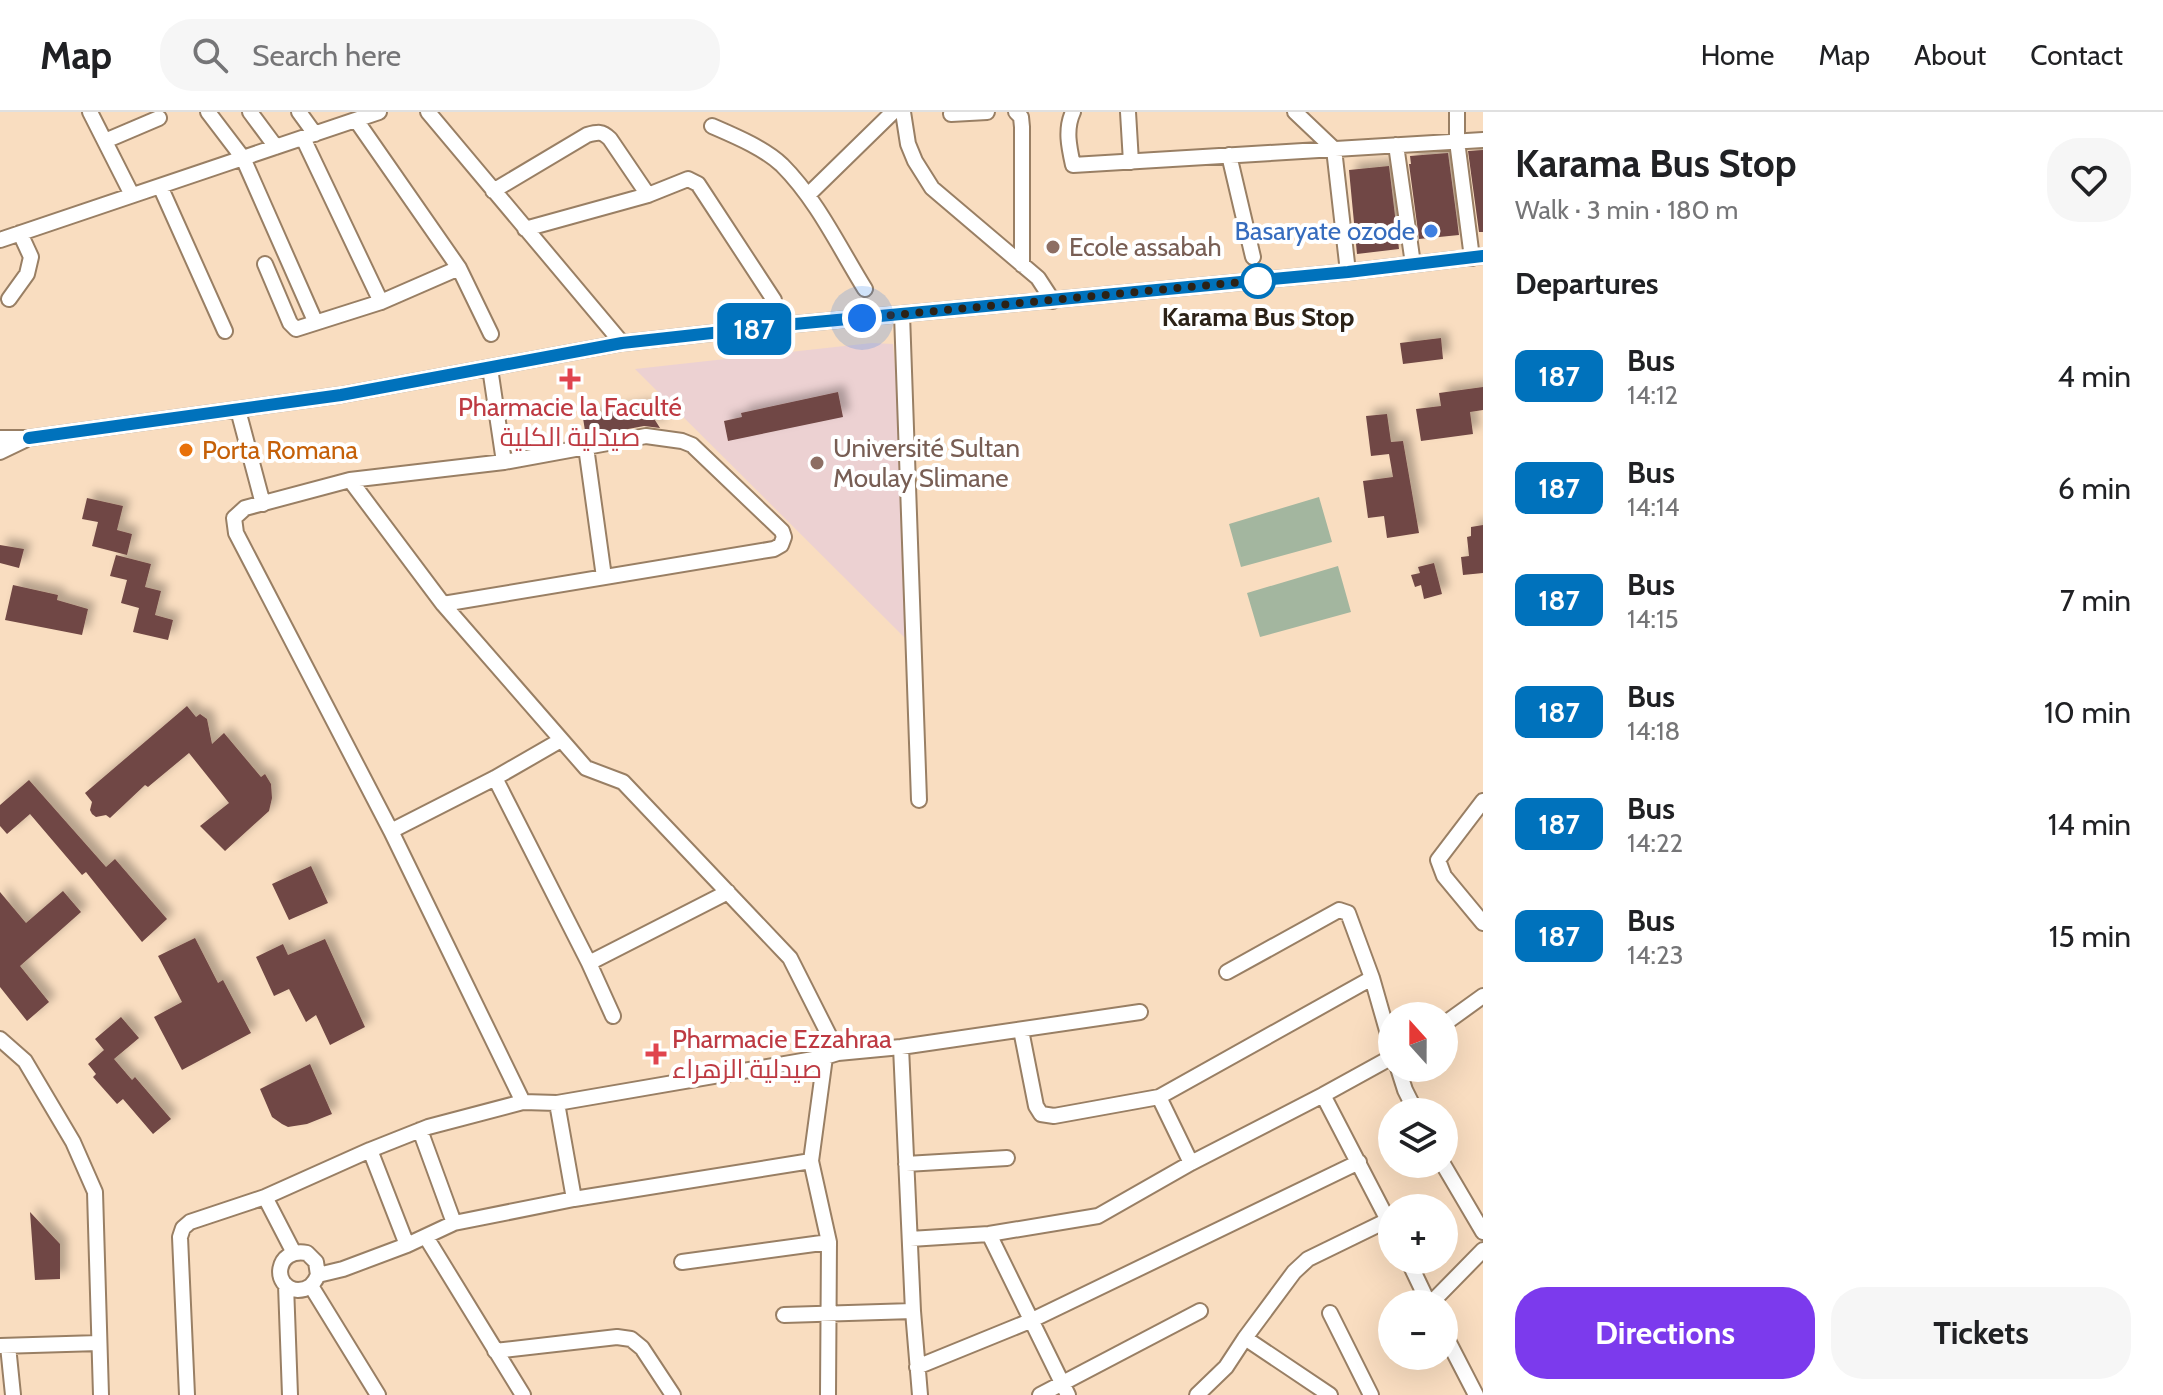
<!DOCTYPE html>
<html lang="en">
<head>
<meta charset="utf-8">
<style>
  body { margin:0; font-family:Cabin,Cairo,sans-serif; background:#f6f6f6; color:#202124; height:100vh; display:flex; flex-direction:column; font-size:30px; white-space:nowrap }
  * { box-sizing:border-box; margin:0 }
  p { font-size:26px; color:#757577 }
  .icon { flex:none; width:44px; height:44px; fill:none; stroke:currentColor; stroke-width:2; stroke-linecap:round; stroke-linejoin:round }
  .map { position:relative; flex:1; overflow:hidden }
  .side { display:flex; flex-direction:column; background:#fff; width:680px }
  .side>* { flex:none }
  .badge { padding:0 16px; border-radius:12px; font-size:28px; line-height:52px }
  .needle { width:52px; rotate:339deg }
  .fabs { position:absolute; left:1378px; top:890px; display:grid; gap:16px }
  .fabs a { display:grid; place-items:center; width:80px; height:80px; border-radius:50%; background:#fff; box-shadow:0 8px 32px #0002; font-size:40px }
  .you { position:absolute; width:40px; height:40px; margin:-20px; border:6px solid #fff; border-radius:50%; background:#1a73e8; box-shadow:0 0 0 12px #1a73e833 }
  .map>.badge { position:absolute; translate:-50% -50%; box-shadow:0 0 0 4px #fff }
  h2 { padding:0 32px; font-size:30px; line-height:72px }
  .round { display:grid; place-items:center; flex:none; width:84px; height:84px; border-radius:32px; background:#f6f6f6 }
  .headline { display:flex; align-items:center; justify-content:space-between; height:136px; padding:0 32px }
  h1 { font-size:38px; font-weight:700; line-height:60px }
  .cta { display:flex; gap:16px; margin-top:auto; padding:16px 32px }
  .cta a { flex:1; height:92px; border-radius:32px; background:#7c3aed; color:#fff; font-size:32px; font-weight:700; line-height:92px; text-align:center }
  .cta a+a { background:#f6f6f6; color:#202124 }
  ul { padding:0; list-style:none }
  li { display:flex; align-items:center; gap:24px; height:112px; padding:0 32px }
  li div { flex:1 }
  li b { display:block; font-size:30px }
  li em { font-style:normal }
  li .badge { min-width:88px; font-weight:700; text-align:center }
  header { display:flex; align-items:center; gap:48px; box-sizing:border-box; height:112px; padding:0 40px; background:#fff; border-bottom:2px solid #e0e0e0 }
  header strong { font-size:38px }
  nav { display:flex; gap:44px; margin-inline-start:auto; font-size:28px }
  .search { width:560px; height:72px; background:#f6f6f6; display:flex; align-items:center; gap:20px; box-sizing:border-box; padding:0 28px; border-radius:32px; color:#757577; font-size:30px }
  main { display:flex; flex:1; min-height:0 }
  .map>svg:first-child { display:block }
  .education { fill:#ecd1d2 }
  .green { fill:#a3b69f }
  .building { fill:#704744; filter:url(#shadow) }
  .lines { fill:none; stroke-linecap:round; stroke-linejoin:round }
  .minor-casing { stroke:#997f64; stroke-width:18 }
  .minor { stroke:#fff; stroke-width:14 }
  .line-casing { stroke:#fff; stroke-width:18 }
  .line { stroke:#0072bc; stroke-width:12 }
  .walk { stroke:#2c2217; stroke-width:8; stroke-dasharray:0 14.4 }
  .shop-dot { fill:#3f7fe0; stroke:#fff; stroke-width:3 }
  .education-dot { fill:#8d6e63; stroke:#fff; stroke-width:3 }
  .stop-dot { fill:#fff; stroke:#0072bc; stroke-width:4 }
  .health-dot { fill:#e0444e; stroke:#fff; stroke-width:3 }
  .food-dot { fill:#e8710a; stroke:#fff; stroke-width:3 }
  .labels { text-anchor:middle; stroke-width:8; stroke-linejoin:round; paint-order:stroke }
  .shop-label { font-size:26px; fill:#366cbe; stroke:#fff; text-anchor:end }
  .education-label { font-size:26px; fill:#785e54; stroke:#fff; text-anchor:start }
  .stop-label { font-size:26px; font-weight:bold; fill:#2c2217; stroke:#fff }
  .health-label { font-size:26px; fill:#be3a42; stroke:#fff }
  .food-label { font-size:26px; fill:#c56008; stroke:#fff; text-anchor:start }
</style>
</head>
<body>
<header>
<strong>Map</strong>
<div class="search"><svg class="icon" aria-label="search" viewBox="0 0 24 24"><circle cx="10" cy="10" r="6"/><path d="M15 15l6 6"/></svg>Search here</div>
<nav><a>Home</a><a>Map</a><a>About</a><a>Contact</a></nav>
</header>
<main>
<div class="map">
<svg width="1483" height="1283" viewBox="0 0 1483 1283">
  <defs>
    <filter id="shadow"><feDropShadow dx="7" dy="-7" stdDeviation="4" flood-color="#0004"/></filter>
  </defs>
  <rect width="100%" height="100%" fill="#f9ddc0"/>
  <path class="education" d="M872,231L893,232L921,542L635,257Z"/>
  <path class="green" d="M1319,385L1332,430L1241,455L1229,412Z
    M1338,454L1351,500L1260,525L1247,481Z"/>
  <path class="building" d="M1483,38V120H1479L1468,39Z
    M1448,41L1459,123L1419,127L1409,52H1411L1410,44Z
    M1389,54L1399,137L1357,142L1349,58Z
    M1441,226L1443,247L1403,252L1400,231Z
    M1483,275V298L1470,300L1473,322L1421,329L1416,297L1441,294L1439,281Z
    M838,280L843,305L728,329L724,309L742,305L741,301Z
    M646,294L660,316L644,314L586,325L583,306Z
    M1387,302L1391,330L1403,329L1419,421L1387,426L1384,404L1368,406L1363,369L1393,365L1389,342L1371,344L1366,304Z
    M87,386L123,394L117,418L132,422L127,443L92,434L98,410L82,407Z
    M1483,413V461L1463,463L1461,445L1469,444L1467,425L1471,424V415Z
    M0,433L24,437L19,456L0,451Z
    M116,443L151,452L145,475L161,479L155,503L173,508L168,528L133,520L139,496L121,491L127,468L110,464Z
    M1434,451L1442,482L1424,487L1421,473L1415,475L1411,463L1420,461L1418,455Z
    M13,473L58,483L57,488L88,497L82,523L5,508Z
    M187,594L196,605L200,602L207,607L212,632L224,621L261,665L265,662L271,672L272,686L269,699L225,739L200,714L229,691L189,641L148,675L145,673L110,706L106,703L96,705L92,702L90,698L92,690L85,681Z
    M29,668L106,755L115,747L167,807L142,830L86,760L82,763L30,702L7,722L0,714V693Z
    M311,754L328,791L289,808L272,772Z
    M63,779L81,800L20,854L49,890L27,909L0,875V780L26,811Z
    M195,826L218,871L223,868L251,921L182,958L154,905L182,890L158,844Z
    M325,827L365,915L330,933L316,903L306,910L289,877L274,884L256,845L283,832L288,843Z
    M121,905L139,926L114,947L132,968L135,965L171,1007L153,1022L123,987L117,992L93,965L96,962L88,952L104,938L95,927Z
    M310,952L332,1002L307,1012L288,1015L282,1012L272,1005L260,977Z
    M30,1100L60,1132V1167L35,1168Z"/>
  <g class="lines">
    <defs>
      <path id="minor" d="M90,0L132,83
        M208,0L243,46L315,209
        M250,0L276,35
        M299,0L315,22
        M428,0L622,231
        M903,0L908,32L915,49L932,76L1038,166L1053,189
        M1016,0L1021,5L1022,15V153
        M1073,0C1065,17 1069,35 1073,53L1483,28
        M1128,0L1131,50
        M1295,0L1334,37L1348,160
        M1457,0V29L1472,146
        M951,2L987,0
        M356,8L459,156L491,222
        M712,14C735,24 764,36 782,53C817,88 839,135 865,177
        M303,26L381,190
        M105,29L159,6
        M1396,33L1413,152
        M1229,43L1253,145
        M160,74L225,219
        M493,79L587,23C598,20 602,19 610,27L648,83L525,117
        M648,83L688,67L698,72L774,188
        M808,83L893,0
        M0,128L379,0
        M265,152L290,211L296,217L381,190L459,156
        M9,187L27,162L31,145L20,121
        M902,202L919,688
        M490,256L504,350
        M238,298L263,392
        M0,326H29L341,283L622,231L784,213L1348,160L1483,144
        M586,335L604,465
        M0,340L25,328
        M350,368L443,492L586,656L623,670L790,846L838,941
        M443,492L774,437L781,433L784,425L782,419L692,333L682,329L646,324L504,350L350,368L245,396L234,406L236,421L391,719L523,990
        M495,666L589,851
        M1483,689L1438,748L1444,764L1483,811
        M391,719L495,666L561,628
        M1227,860L1339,798L1348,801L1372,866L1392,936
        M613,904L589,851L728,780
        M1444,912L1483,884
        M1021,918L1036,994L1041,1002L1054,1004L1159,985L1372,866
        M0,927L25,949L73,1030L95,1080L101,1283
        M901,935L913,1199L920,1283
        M825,945L811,1049L829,1130L828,1283
        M1398,956L1405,978L1416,1000
        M1323,983L1391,1114
        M1159,985L1191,1051
        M420,1018L454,1111
        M370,1038L407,1133
        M906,1052L1007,1046
        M1443,1052L1483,1120
        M265,1085L294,1141
        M574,1087L811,1049
        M989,1122L1068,1283
        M426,1125L523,1283
        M910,1127L989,1122L1098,1104L1191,1051L1323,983L1392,945
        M1408,1148L1429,1192
        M682,1150L829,1130
        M318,1163L316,1150L307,1141C275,1135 271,1176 298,1178C309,1178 314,1172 318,1163L343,1157L407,1133L454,1111L574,1087L557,991
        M286,1173L290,1283
        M311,1174L378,1283
        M1430,1192L1483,1138
        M1330,1201L1371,1283
        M784,1203L913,1199
        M1444,1221L1476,1283
        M1245,1226L1330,1283
        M0,1234L99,1231
        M8,1234L13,1283
        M495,1239L617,1225L631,1227L642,1236L673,1283
        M917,1255L1030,1209L1359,1050
        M187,1283L180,1125L183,1116L190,1110L265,1085L370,1038L428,1015L523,990L557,991L825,945L838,941L901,935L1140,900
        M1040,1283L1200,1199
        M1197,1283L1226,1255L1245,1226L1294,1160L1308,1147L1388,1108"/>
    </defs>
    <use href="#minor" class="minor-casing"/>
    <use href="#minor" class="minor"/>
  </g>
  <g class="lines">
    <defs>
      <path id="line" d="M29,326L341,283L622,231L784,213L1348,160L1483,144"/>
    </defs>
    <use href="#line" class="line-casing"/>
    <use href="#line" class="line"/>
    <path class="walk" d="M862,206L1263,168L1258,169"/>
  </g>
  <circle class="shop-dot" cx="1431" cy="119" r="8"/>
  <g class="education-dot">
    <circle cx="1053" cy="135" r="8"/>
    <circle cx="817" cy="351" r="8"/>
  </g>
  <circle class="stop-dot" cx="1258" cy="169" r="16"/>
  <g class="health-dot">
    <path d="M566 255h8v8h8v8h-8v8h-8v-8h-8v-8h8z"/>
    <path d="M652 930h8v8h8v8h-8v8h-8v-8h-8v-8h8z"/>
  </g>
  <circle class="food-dot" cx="186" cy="338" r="8"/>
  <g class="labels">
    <g class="shop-label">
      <text x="1415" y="128">Basaryate ozode</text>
    </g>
    <g class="education-label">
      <text x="1069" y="144">Ecole assabah</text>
      <text x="833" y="345">Université Sultan<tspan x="833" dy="30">Moulay Slimane</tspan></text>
    </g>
    <g class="stop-label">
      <text x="1258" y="214">Karama Bus Stop</text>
    </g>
    <g class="health-label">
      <text x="570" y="304">Pharmacie la Faculté<tspan x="570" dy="30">صيدلية الكلية</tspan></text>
      <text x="672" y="936" text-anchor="start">Pharmacie Ezzahraa<tspan x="672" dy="30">صيدلية الزهراء</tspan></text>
    </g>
    <g class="food-label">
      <text x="202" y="347">Porta Romana</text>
    </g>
  </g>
</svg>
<div class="fabs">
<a><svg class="needle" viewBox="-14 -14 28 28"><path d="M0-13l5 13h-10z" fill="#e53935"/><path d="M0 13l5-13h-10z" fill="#757577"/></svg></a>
<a><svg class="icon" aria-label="layers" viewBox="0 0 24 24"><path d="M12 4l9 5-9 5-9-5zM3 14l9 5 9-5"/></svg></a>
<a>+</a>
<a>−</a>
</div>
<div class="you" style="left:862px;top:206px"></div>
<b class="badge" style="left:754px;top:217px;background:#0072bc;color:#fff">187</b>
</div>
<section class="side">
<div class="headline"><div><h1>Karama Bus Stop</h1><p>Walk · 3 min · 180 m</p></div><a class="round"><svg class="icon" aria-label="heart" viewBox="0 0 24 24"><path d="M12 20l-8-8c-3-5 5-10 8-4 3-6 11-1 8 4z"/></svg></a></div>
<h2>Departures</h2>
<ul>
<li><span class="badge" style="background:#0072bc;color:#fff">187</span><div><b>Bus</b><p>14:12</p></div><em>4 min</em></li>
<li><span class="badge" style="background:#0072bc;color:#fff">187</span><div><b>Bus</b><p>14:14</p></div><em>6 min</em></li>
<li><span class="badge" style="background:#0072bc;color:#fff">187</span><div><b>Bus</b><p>14:15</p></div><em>7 min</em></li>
<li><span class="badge" style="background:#0072bc;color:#fff">187</span><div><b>Bus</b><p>14:18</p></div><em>10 min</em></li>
<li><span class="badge" style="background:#0072bc;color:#fff">187</span><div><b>Bus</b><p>14:22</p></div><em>14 min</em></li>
<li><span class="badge" style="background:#0072bc;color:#fff">187</span><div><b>Bus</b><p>14:23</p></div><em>15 min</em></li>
</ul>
<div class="cta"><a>Directions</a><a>Tickets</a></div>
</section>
</main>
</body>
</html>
